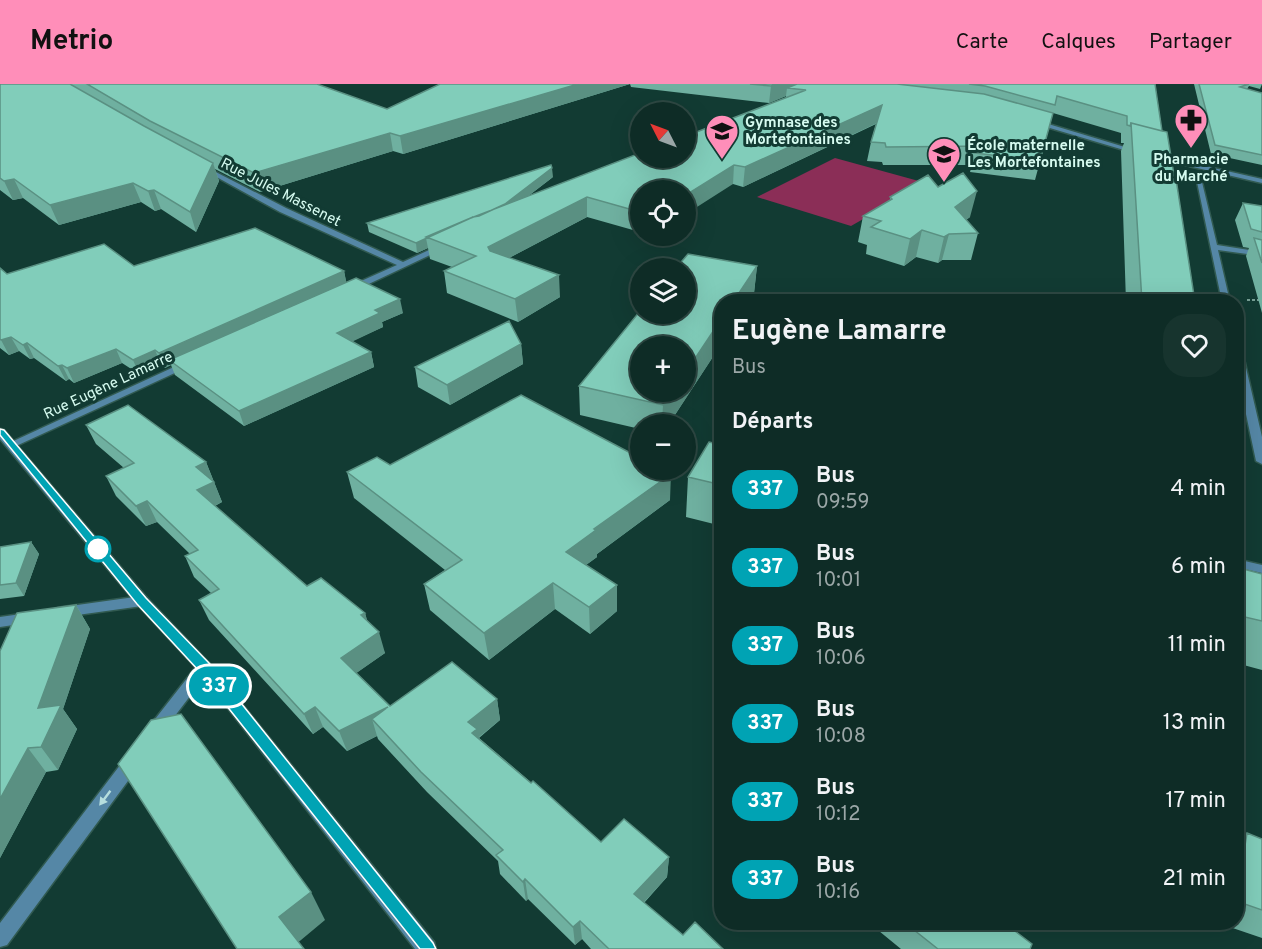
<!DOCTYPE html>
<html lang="fr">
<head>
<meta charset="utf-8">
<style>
  body { margin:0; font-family:Overpass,sans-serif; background:#17342e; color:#f1f3f6; height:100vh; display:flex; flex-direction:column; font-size:22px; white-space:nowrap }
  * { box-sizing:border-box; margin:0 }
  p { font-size:20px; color:#9ba7a7 }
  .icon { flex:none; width:33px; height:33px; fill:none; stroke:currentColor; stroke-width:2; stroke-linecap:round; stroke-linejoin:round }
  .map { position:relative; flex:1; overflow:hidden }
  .sheet { position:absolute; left:714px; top:210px; width:530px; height:636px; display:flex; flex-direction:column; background:#0e2c26; border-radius:24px; box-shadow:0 6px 24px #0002,0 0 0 2px #2e4843 }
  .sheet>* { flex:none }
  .badge { padding:0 12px; border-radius:20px; font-size:21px; line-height:39px }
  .needle { width:39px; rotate:312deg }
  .controls { position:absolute; left:630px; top:18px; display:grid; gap:12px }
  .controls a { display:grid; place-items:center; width:66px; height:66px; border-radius:50%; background:#0e2c26; box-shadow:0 6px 24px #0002,0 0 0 2px #2e4843; font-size:30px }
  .map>.badge { position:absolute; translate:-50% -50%; box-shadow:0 0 0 3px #fff }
  h2 { padding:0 18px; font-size:22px; line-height:54px }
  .round { display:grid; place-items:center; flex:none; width:63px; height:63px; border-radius:24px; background:#17342e }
  .summary { display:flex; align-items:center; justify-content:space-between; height:102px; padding:0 18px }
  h1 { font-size:28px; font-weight:700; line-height:45px }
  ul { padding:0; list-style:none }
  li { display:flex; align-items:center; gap:18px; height:78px; padding:0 18px }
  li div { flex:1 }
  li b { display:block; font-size:22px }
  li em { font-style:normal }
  li .badge { min-width:66px; font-weight:700; text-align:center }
  header { display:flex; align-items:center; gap:36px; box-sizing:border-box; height:84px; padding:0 30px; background:#ff8eb9; color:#111 }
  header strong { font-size:28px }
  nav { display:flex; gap:33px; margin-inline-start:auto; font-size:21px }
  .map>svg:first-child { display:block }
  .green { fill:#8b2e57 }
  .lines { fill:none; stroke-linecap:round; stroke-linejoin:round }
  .minor-casing { stroke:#315a51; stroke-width:3 }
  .tertiary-casing { stroke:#315a51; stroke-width:3 }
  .path { stroke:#779e94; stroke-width:2; stroke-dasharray:3 2; stroke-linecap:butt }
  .minor { fill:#5587a6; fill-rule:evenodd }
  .tertiary { fill:#5587a6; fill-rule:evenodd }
  .wall { fill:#6fb0a0; fill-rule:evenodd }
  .shaded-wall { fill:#5a9082 }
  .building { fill:#81cdba; stroke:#5a9082; stroke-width:1.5 }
  .oneway { fill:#b6dede }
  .line { fill:#00a3b4; stroke:#fff; stroke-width:1.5 }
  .stop-dot { fill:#fff; stroke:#00a3b4; stroke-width:3 }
  .labels { text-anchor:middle; stroke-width:6; stroke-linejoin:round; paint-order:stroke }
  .far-poi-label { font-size:15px; font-weight:bold; fill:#d6fbf0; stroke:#123b33; text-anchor:start }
  .far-street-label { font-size:15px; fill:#d6fbf0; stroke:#123b33 }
</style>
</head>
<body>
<header>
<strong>Metrio</strong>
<nav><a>Carte</a><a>Calques</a><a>Partager</a></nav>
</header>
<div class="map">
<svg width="1262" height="865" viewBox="0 0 1262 865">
  <rect width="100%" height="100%" fill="#123b33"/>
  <path class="green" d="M835,74L926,99L851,142L757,113Z"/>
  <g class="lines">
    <defs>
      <path id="minor" d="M1035,36L1138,67L1139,68L1134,69L1033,39Z
        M1156,71L1262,95V99L1154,74V72Z
        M202,83H206L286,124L403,178L440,161L447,163L356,206H350V202L397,181L280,128L202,85Z
        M1196,93L1201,94L1217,161L1262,168V172L1218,166L1230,218H1222Z
        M1236,259L1241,262L1262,353V380L1256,377L1236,283Z
        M187,277L190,278V282L16,362H8L7,360Z
        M1236,475L1262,481V489L1236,483Z
        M142,512L147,514L149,517L147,520L142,522L63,533L58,532L56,528L58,524L63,523Z
        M28,529L33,530L35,534L33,538L0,543V533Z
        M204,577L209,579L211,583L209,587L162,649L157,650L152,649L149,644L152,639L199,579Z
        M133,670L139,672L141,677L139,682L7,861L0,863V839L127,672Z"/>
      <path id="tertiary" d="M0,345L4,346L147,514L209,579L434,858L436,865H415L199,587L137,520L0,355Z"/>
    </defs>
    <use href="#minor" class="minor-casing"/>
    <use href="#tertiary" class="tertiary-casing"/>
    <path class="path" d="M1247,216H1262"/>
    <use href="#minor" class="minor"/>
    <use href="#tertiary" class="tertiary"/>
  </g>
  <path class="wall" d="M0,0H317L387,25L440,0H1155L1162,47L1174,91L1172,95L1195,218H1126L1121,67L1124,59H1121V49L1053,29L1035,96L970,88L972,81H883L882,78L867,77L871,58L876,40L743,103L733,100L640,106V148L587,133L509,174L560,213L518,238L447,209L444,187L452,183L430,175L428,164L417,169L369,148L367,139L553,93L527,113L786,14V12L769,19L631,3L630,0L403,70L393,67L260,108L215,85L219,97L196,148L161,125L155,127L141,118L59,141L23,114L13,116L0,106Z
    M1194,0H1262L1260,5L1249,2L1247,5L1262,9V81L1211,70Z
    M938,103L970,133L966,136L978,149L971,176H942L938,179L916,173L904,182L866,170L867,161L858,158L863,132L890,117V113Z
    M1243,119L1262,122V229L1246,172L1249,164L1243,163L1235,136Z
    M688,170L757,182L754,209L748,218H722V259L669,340H640V345L580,331L579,302L640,227V230H686V184H676ZM640,262H686V308H640Z
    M134,182L344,187L346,198L403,229L382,238L383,243L352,257L371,268L374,283L244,342L175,291L171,281L165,284L161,280L139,290L122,279L74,299L69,295L66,297L34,274L30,275L19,267L9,271L0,264V184L7,190Z
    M521,260L523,280L450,321L418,303L415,283Z
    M86,341L206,378L222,418L215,422L307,502L365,529L367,537L385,569L356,589L390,622L497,615L500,636L479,654L601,758L669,773L667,793L644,819L683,851L723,865H591L582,855L575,861L528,815L526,817L500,790L498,777L427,708L378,655L377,652L347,667L323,643L313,650L209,536L199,516L211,509L194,493L185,472L190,470L157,438L146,442L116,412L106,392L124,384L96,360Z
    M722,361V442L686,433L688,393Z
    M390,381L670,416L597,470V473L586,481L617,527L590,550L555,525L489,576L430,526L424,500L445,486L354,414L347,388Z
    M31,458L39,470L24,512L0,515V463Z
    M1236,483L1262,490V586L1236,579Z
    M76,521L90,545L63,625L77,645L58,686L46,688L0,774V567Z
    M1247,749L1262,755V854L1215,838H1236V762Z
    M868,838H1003L1030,865H901Z"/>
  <path class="shaded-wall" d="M578,0H630L403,70L400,52Z
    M777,0H797L787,4L786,12L769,19L771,2Z
    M882,21L879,38L743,103L745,83Z
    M390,49L393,67L260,108L254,89Z
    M213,79L219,97L196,148L190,128Z
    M734,81L733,100L686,130V111Z
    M552,84L553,93L506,129L427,154Z
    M14,95L23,114L13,116L4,97Z
    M133,99L141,118L59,141L50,121Z
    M154,106L161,125L155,127L148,107Z
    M977,107L970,133L949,149L955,123Z
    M587,113V133L490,184L488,163Z
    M922,146L916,173L904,182L910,155Z
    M949,150L942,176L938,179L944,153Z
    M426,154L428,164L417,169L416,159Z
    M757,182L754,209L748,218H733Z
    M344,187L347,201L169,276L171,281L165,284L159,269Z
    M559,191L560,213L518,238L515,215Z
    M400,215L403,229L382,238L383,243L341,263L337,249L375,226Z
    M722,234V259L669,340H662L663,321L672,308H686V288Z
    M11,253L19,267L9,271L1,256Z
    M27,259L34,274L30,275L23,261Z
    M521,260L523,280L450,321L447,301Z
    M116,265L122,279L74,299L67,284Z
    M155,266L161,280L139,290L133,276Z
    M371,268L374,283L244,342L239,327Z
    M62,281L69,295L66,297L58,282Z
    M206,378L222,418L206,426L197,406L196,383Z
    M671,390L670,416L597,470V473L568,494L566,468L594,445Z
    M147,417L157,438L146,442L136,422Z
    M31,458L39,470L24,512L16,499Z
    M553,499L555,525L489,576L484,549Z
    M617,501V527L590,550L589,523Z
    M76,521L90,545L63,625L77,645L58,686L41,663L38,624Z
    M365,529L371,549L361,531Z
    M379,548L385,569L348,595L341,574Z
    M497,615L500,636L479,653L481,666L476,669L468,638Z
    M315,623L323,643L313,650L304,630Z
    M388,623L372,635L377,652L347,667L339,647Z
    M28,664L46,688L0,774V715Z
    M669,773L667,793L634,829V810Z
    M525,795L528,815L526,817L523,798Z
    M311,808L325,836L295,861L279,833Z
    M580,837L582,855L575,861L573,843Z"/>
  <path class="building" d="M0,0H70L144,42L213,79L190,128L154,106L148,107L133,99L50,121L14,95L4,97L0,94Z
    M87,0H317L387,25L440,0H578L400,52L390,49L254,89L150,37Z
    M750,0H777L771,2Z
    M797,0H897L984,10L1053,29L1040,77L975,69L987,62L886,63L885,59L871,58L882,21L745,83L734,81L686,111V106H640V128L587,113L488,163L490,167L559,191L515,215L444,187L476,172L426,153L473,133L471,134L640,69V74H686V52L806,6L787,4Z
    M969,0H1155L1162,47L1131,39L1130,42L1127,41V32L1057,12L1055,21L985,2Z
    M1199,0H1249L1240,3L1262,9V71L1215,61Z
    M1131,39L1167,48L1174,91L1170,94L1176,95L1195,218H1142Z
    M551,81L552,84L505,120L479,132L473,133L416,159L367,139Z
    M963,89L977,107L955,123L978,149L949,150L944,153L922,146L910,155L871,143L881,137L863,132L892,115L890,113L928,91L938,103Z
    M1243,119L1262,122V148L1251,145Z
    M255,144L344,187L159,269L155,266L133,276L116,265L67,284L62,281L58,282L27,259L23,261L11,253L1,256L0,255V184L7,190L104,160L134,182Z
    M1254,154L1262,156V179Z
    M688,170L757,182L733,218H722V234L686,288V262H640V308H672L663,321L579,302L640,227V230H686V184H676Z
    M356,194L400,215L375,226L380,229L337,249L371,268L239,327L169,276Z
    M509,237L521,260L447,301L415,283Z
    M521,311L640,374V386H662L671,390L594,445L596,446L566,468L617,501L589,523L553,499L484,549L424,500L462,476L347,388L377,373L390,381Z
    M128,321L206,378L196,383L214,398L197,406L307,502L321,494L365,529L361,531L379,548L341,574L390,622L452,578L497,615L468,638L477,645L472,649L531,699L533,697L601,758L624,735L669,773L634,810L683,851L695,838L723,865H609L580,837L573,843L525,795L523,798L496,771L503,766L421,688L372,635L388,623L339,647L315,623L304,630L199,516L219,505L185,472L198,466L147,417L136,422L106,392L134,379L86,341Z
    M709,358L722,361V401L688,393Z
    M31,458L16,499L0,501V463Z
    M1236,483L1262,490V537L1236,531Z
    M76,521L38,624L61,621L41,663L28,664L0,715V567L17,529Z
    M181,630L311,808L279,833L304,865H237L118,680L151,636Z
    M1247,749L1262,755V826L1236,817V766L1244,768Z
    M904,838H1003L1032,860L1030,865H938Z"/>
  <defs><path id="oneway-solid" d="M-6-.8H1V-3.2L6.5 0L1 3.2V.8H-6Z" transform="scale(1.5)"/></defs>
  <use class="oneway" href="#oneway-solid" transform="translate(105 714) rotate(127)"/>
  <path class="line" d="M0,345L4,346L146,514L209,579L433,859L436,865H420L199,587L137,520L0,351Z"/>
  <defs>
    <symbol id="pharmacy-pin" viewBox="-11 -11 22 30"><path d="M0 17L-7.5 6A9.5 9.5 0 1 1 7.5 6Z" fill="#ff8eb9" stroke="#123b33"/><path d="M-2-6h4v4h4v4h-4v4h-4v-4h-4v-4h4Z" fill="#111"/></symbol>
    <symbol id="school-pin" viewBox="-11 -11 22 30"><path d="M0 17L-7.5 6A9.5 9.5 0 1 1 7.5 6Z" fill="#ff8eb9" stroke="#123b33"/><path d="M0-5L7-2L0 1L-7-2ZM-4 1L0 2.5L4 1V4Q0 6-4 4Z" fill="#111"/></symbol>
  </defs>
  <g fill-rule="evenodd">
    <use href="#pharmacy-pin" x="1172" y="17" width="38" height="52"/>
    <use href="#school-pin" x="703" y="28" width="38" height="52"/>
    <use href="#school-pin" x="925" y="51" width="38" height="52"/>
  </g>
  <circle class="stop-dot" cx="98" cy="465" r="12"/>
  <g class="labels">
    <g class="far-poi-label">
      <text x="745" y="43">Gymnase des<tspan x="745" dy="17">Mortefontaines</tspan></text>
      <text x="967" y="66">École maternelle<tspan x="967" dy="17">Les Mortefontaines</tspan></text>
      <text x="1191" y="80" text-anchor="middle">Pharmacie<tspan x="1191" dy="17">du Marché</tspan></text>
    </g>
    <g class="far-street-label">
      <text transform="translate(281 108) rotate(27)" y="5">Rue Jules Massenet</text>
      <text transform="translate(108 301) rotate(-25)" y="5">Rue Eugène Lamarre</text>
    </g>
  </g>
</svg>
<div class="controls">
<a><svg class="needle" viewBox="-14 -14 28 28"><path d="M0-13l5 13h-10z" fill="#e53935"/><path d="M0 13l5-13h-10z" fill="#9ba7a7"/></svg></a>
<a><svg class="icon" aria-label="locate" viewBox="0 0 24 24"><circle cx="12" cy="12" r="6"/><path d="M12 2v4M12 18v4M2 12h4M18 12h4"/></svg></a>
<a><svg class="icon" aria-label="layers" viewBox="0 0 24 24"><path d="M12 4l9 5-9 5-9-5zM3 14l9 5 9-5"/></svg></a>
<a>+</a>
<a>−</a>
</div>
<b class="badge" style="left:219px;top:602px;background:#00a3b4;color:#fff">337</b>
<section class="sheet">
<div class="summary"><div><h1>Eugène Lamarre</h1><p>Bus</p></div><a class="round"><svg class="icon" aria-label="heart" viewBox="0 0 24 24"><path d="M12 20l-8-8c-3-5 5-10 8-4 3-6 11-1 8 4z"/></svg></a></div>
<h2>Départs</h2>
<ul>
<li><span class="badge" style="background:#00a3b4;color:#fff">337</span><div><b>Bus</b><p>09:59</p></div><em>4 min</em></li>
<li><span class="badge" style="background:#00a3b4;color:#fff">337</span><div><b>Bus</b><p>10:01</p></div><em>6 min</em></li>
<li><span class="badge" style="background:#00a3b4;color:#fff">337</span><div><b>Bus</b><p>10:06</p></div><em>11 min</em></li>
<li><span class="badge" style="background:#00a3b4;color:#fff">337</span><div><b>Bus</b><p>10:08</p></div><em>13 min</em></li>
<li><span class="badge" style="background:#00a3b4;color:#fff">337</span><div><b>Bus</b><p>10:12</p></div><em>17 min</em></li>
<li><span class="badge" style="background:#00a3b4;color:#fff">337</span><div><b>Bus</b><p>10:16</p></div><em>21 min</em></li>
</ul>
</section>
</div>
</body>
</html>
